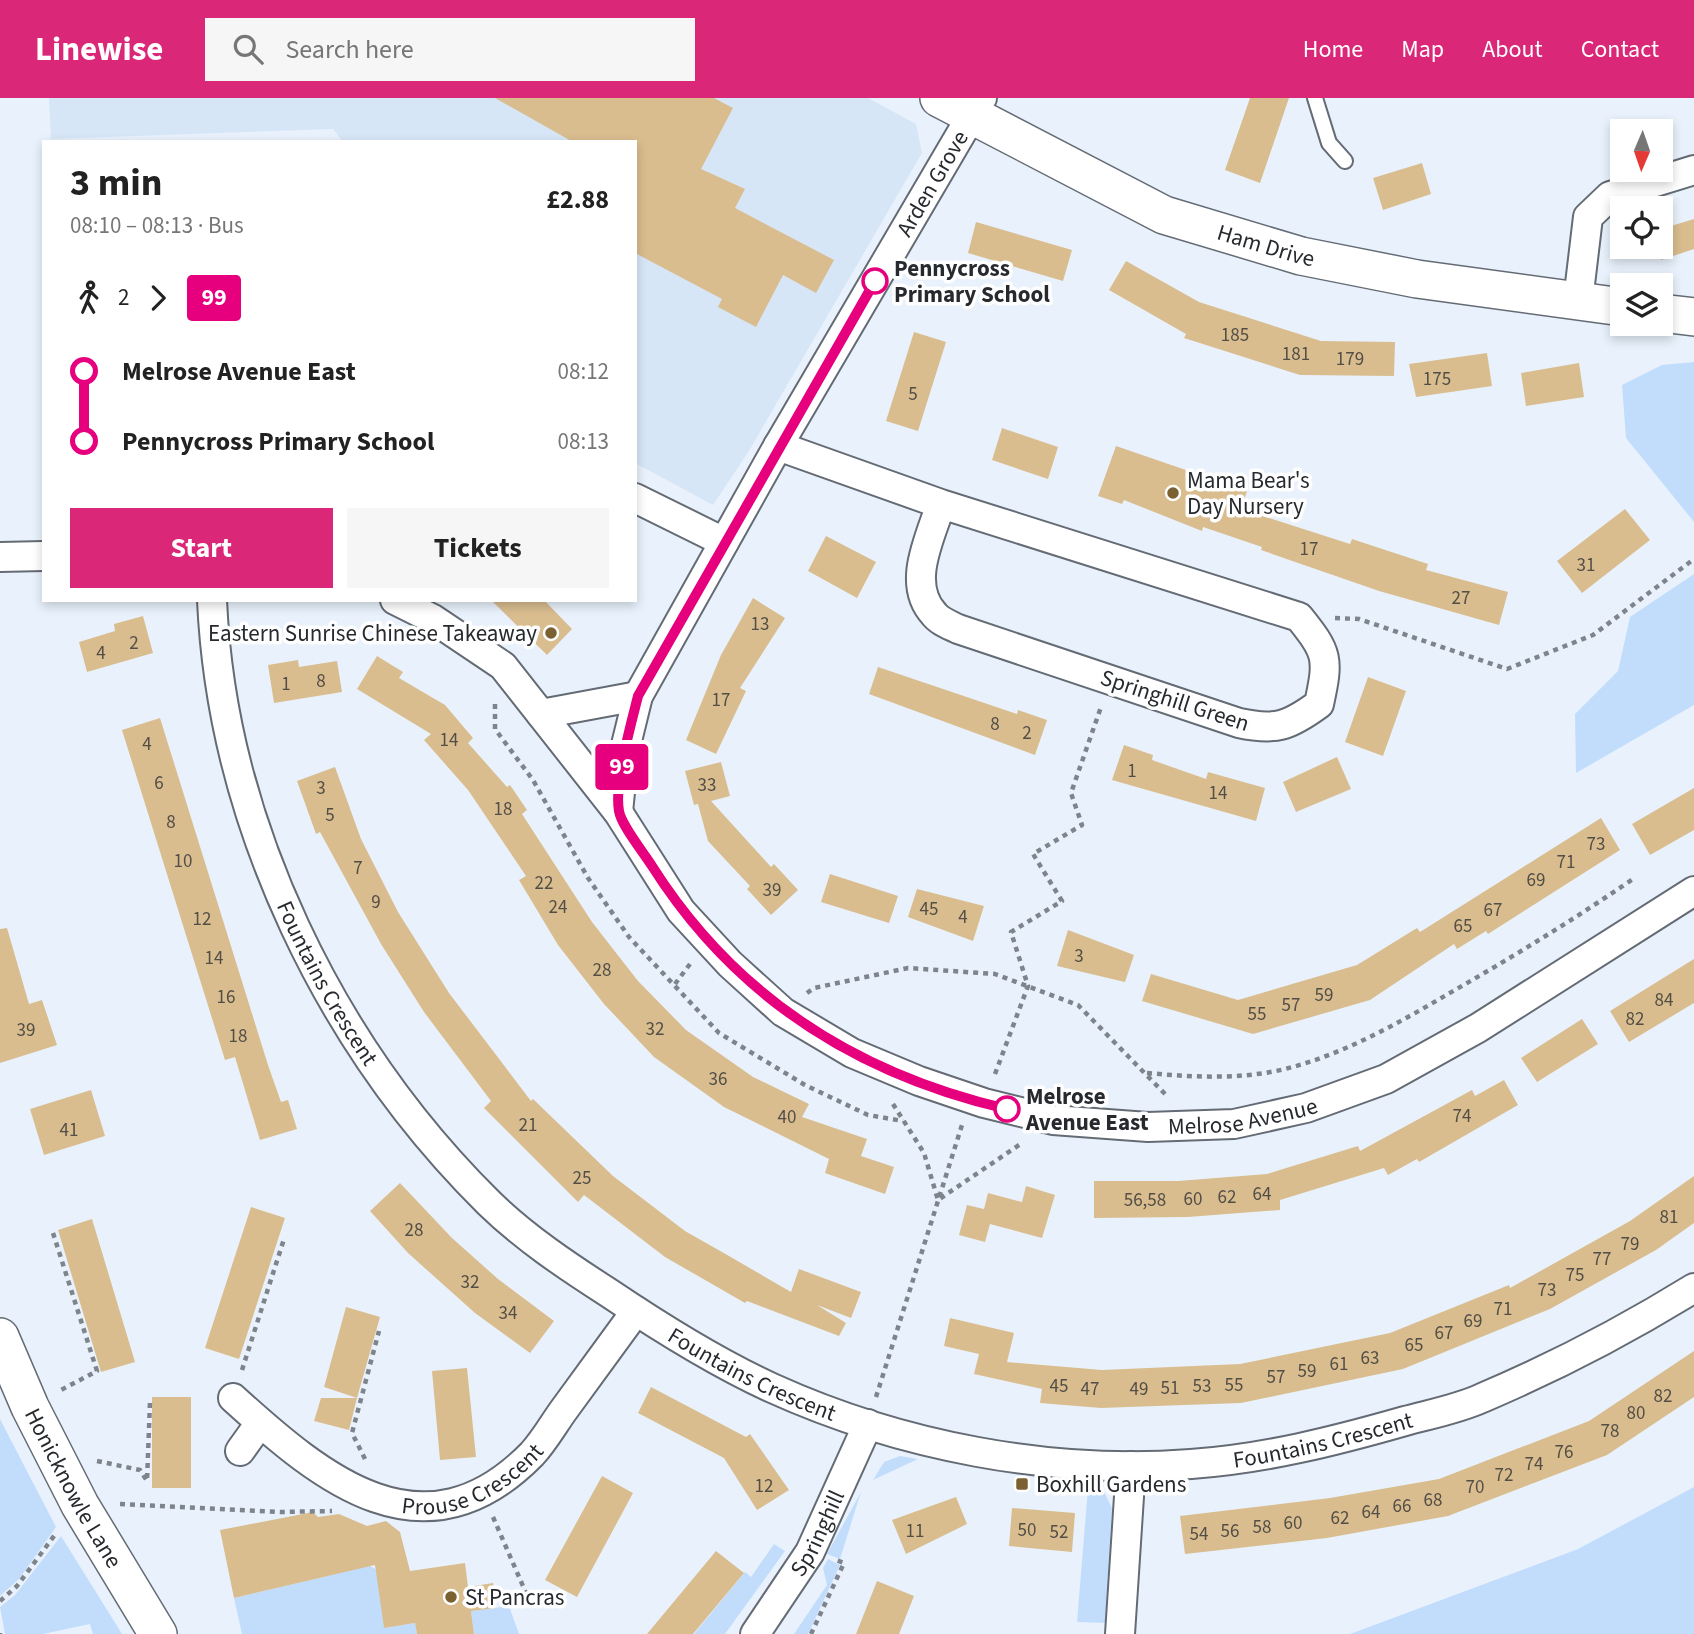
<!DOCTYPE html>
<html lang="en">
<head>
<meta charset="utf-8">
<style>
  body { margin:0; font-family:"Source Sans 3",sans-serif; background:#f6f6f6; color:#222; height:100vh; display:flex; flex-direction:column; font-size:26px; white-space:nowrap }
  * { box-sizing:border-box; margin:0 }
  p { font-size:23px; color:#767676 }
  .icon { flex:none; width:38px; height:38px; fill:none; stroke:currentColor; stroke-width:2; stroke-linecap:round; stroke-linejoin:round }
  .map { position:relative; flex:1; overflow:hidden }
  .drawer { position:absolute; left:42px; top:42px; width:595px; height:462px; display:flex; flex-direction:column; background:#fff; border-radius:0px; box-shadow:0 4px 10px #0003 }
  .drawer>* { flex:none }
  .badge { padding:0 14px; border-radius:5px; font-size:24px; line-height:46px }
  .needle { width:46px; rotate:182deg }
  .tools { position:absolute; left:1610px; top:21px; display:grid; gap:14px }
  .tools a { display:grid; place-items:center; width:63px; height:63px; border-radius:0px; background:#fff; box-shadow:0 4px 10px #0003; font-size:35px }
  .map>.badge { position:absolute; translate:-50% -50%; box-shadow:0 0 0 4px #fff }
  .legs { display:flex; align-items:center; gap:10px; height:77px; padding:0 28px; font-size:23px }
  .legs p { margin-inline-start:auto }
  .headline { display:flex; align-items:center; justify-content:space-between; height:119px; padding:0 28px }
  h1 { font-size:38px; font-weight:700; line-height:52px }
  .button { display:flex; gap:14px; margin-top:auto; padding:14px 28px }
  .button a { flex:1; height:80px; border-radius:0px; background:#db2777; color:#fff; font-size:28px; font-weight:700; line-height:80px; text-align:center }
  .button a+a { background:#f6f6f6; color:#222 }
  ul { padding:0 28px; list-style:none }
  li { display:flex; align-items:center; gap:24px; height:70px; font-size:26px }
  li i { display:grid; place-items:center; width:10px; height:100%; margin:0 9px; background:currentColor }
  li i::after { content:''; width:18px; height:18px; margin:-9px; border:5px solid; border-radius:50%; background:#fff }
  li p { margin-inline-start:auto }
  li:first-child i { background:linear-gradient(#0000 50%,currentColor 0) }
  li:last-child i { background:linear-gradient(currentColor 50%,#0000 0) }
  header { display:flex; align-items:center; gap:42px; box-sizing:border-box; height:98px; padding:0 35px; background:#db2777; color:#fff }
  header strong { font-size:33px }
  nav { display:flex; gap:38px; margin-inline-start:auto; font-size:24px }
  .search { width:490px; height:63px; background:#f6f6f6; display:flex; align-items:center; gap:18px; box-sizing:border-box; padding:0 24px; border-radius:0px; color:#767676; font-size:26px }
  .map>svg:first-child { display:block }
  .built { fill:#d7e6f6 }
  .green { fill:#c2ddfc }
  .building { fill:#d9bd8f }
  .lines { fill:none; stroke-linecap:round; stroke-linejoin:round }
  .service-casing { stroke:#646b74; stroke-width:18 }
  .minor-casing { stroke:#646b74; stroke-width:32 }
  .tertiary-casing { stroke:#646b74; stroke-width:40 }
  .path { stroke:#7e848b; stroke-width:4.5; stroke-dasharray:5 5; stroke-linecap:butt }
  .service { stroke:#fff; stroke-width:14 }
  .minor { stroke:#fff; stroke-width:28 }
  .tertiary { stroke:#fff; stroke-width:37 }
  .line-1-casing { stroke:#fff; stroke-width:16 }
  .line-1 { stroke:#e6007e; stroke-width:10 }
  .stop-1-dot { fill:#fff; stroke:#e6007e; stroke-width:3.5 }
  .poi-dot { fill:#7b6032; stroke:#fefefe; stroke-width:2.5 }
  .labels { text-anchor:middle; stroke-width:7; stroke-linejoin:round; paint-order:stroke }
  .number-label { font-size:19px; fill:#534e46 }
  .street-label { font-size:23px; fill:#26292d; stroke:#fefefe }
  .stop-label { font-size:23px; font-weight:bold; fill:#26292d; stroke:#fefefe; text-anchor:start }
  .poi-label { font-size:23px; fill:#26292d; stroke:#fefefe; text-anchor:start }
</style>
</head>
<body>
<header>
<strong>Linewise</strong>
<div class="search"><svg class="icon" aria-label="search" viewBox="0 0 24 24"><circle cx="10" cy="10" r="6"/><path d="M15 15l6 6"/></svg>Search here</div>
<nav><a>Home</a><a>Map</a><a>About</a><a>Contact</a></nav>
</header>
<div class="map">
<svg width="1694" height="1536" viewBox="0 0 1694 1536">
  <rect width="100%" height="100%" fill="#e9f2fc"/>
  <path class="built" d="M49,0H868L916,26L922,55L749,353L713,407L635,365V44H343L333,31L51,41Z"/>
  <path class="green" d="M1694,264V424L1626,340L1622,287L1662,267Z
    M1694,476V607L1576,675L1575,616L1618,573L1630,519Z
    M0,1321L56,1429L19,1481L0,1498Z
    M900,1358L918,1361L873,1382L884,1364Z
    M1694,1389V1536H1350L1578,1451Z
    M1088,1390L1103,1392L1112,1410L1105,1525L1077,1524Z
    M861,1394L840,1461L827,1456Z
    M61,1438L114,1523L122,1536H93L90,1526L43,1536H5L0,1509L15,1497Z
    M774,1446L785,1453L725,1536H694L745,1474L751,1479Z
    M828,1461L840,1467L808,1536H794L827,1487L823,1470Z
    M361,1463L379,1473L384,1530L415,1525L417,1536H242L234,1500L348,1473Z
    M509,1508L519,1536H474L471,1513Z"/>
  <path class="building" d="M495,0H714L733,10L701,71L745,91L735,110L834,162L816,195L783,177L756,229L718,209L722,201L635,155V44H573Z
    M1250,0H1289L1260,85L1225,72Z
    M1422,65L1431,96L1383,112L1373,80Z
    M1694,121V151L1661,162V131Z
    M976,124L1072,152L1063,183L968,155Z
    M1126,163L1199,204L1321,243L1395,244L1394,278L1300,277L1184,240L1186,236L1109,192Z
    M914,234L946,244L918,333L886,323Z
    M1487,255L1492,288L1416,299L1409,266Z
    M1579,265L1584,299L1526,308L1521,275Z
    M1002,330L1058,349L1048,381L992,362Z
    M1116,348L1247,393L1241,411L1350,446L1352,441L1428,466L1426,472L1508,494L1499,527L1379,493L1261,452L1262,449L1203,429L1202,433L1124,402L1122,406L1098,398Z
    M1625,411L1650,442L1582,495L1557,463Z
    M826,438L876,464L857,500L808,473Z
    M753,500L785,520L740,590L746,593L716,656L686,642L721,557Z
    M491,502H544L572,531L547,557Z
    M143,518L153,555L87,574L79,544L115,533L114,526Z
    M377,558L403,574L399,580L445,607L473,640L468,645L507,689L510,687L527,712L522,716L592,824L638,883L686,932L753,979L809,1006L802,1019L867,1041L861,1058L894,1069L885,1096L825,1075L829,1061L724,1009L654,959L604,906L558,847L519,782L526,778L468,692L424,642L431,636L357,591Z
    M298,562L299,569L337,563L342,594L274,605L268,567Z
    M878,569L1017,616L1018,612L1047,622L1035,657L869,596Z
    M1368,579L1406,593L1383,658L1345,644Z
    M160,620L268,967L281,1004L288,1002L297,1031L260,1042L235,959L225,962L122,632Z
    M1124,647L1153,657L1152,662L1206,681L1208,674L1265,690L1256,723L1112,682Z
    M1337,659L1351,691L1296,714L1283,684Z
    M721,664L730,698L711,703L771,769L774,766L798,792L771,817L747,791L750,788L708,743L698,706L694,707L685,673Z
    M335,669L361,741L398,814L449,895L531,1003L533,1001L613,1078L685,1133L729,1158L791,1194L799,1171L861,1194L851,1220L817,1207L846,1225L839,1238L747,1203L745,1205L665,1159L584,1097L578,1104L484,1010L491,1003L424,914L381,846L320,734L316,736L297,683Z
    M1694,690V732L1650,757L1632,726Z
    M1601,720L1620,752L1488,836L1486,833L1457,851L1454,846L1370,902L1253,936L1142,903L1151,876L1238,902L1357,867L1417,830L1420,834Z
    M830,776L898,798L889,825L821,804Z
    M917,791L984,808L973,843L908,819Z
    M7,830L29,906L42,902L57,947L0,965V831Z
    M1068,832L1134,857L1125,884L1057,868Z
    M1694,861V905L1629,944L1610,913Z
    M1582,921L1598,946L1537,984L1521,960Z
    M1504,982L1518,1007L1419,1064L1417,1061L1388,1077L1384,1070L1280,1102V1112L1188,1119L1094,1120V1083H1178L1267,1076L1358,1048L1360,1053L1472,992L1475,998Z
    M91,992L105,1038L44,1057L30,1011Z
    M1694,1078V1125L1656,1152L1550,1211L1403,1271L1241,1305L1101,1310L1040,1305L1042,1291L974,1276L979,1256L944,1248L950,1220L1014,1235L1007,1264L1102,1272L1240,1266L1390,1235L1509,1187L1510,1190L1630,1123Z
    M400,1085L452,1140L498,1181L554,1223L530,1255L475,1215L408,1155L370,1113Z
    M1026,1088L1055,1097L1042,1140L990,1126L985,1144L959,1137L967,1107L984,1111L988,1095L1022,1104Z
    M251,1109L285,1120L239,1261L205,1250Z
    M92,1121L135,1264L101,1274L58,1132Z
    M346,1209L380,1219L357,1300L324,1289Z
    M1694,1253V1299L1607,1357L1448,1418L1327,1440L1185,1456L1180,1418L1330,1400L1439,1381L1589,1323Z
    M467,1270L476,1359L440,1362L432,1273Z
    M651,1289L746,1339L750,1336L789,1392L757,1412L724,1360L638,1315Z
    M152,1299H191V1390H152Z
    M321,1300H357L349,1332L314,1323Z
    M602,1378L633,1395L577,1499L545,1482Z
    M956,1399L967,1426L906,1456L892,1422Z
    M1012,1410L1075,1415L1072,1454L1009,1448Z
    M313,1414L318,1419L339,1416L367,1428L386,1423L400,1434L410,1473L465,1465L468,1489L493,1485L496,1510L471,1513L474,1536H417L415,1525L384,1530L375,1467L234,1500L220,1432Z
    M716,1453L744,1475L693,1536H647Z
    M877,1483L914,1498L899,1536H856Z"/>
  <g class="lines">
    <defs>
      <path id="service" d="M1315,0L1329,45L1345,63"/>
      <g id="minor">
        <path d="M1578,203L1588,119L1610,98L1694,72"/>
        <path d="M778,348L941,406L1299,519C1328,555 1329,560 1319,606C1289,628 1276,633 1239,625L958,531C950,527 939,523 934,516C906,486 930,440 941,406"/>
        <path d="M635,400L724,444"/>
        <path d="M0,459L44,458"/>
        <path id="s1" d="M212,502C222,726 331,949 489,1105C525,1140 567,1168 609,1195C661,1230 715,1264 772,1290C900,1348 1051,1377 1191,1366C1264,1361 1335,1343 1405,1323C1431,1316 1458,1311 1482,1300C1555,1269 1626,1232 1694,1190"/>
        <path id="s2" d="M395,502L433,521L503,568L618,714L681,813L730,866L783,914L852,955L919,983L984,1005L1053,1022L1148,1029L1234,1026L1306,1010L1386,981L1478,930L1694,793"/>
        <path d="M541,616L638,598"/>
        <path id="s3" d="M618,714L624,655L638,598L778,348L982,0"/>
        <path id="s4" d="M233,1300C322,1381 424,1466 532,1356C544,1343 553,1327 563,1313C587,1280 612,1246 636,1213"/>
        <path d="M240,1353L260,1325"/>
        <path id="s5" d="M755,1536L810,1454L868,1326"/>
        <path d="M1120,1536L1131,1368"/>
      </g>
      <g id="tertiary">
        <path id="s6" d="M939,0L1164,117L1301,158L1417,181L1622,209"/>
        <path d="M1661,215L1694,219"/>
        <path id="s7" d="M0,1239L30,1309L80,1407L158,1536"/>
      </g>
    </defs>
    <use href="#service" class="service-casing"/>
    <use href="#minor" class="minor-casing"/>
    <use href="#tertiary" class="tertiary-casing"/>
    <path class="path" d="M1335,520L1359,521L1507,571L1593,537L1694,461
      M495,606V631L533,682L588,780L629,839L719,935L805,987L868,1017L903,1023
      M675,886L690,866
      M807,895L814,890L908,870L995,876L1078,907L1167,998
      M1147,975C1193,979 1239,982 1285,971C1342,957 1397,926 1448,896C1511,860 1573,822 1633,781
      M995,976L1028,888L1011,834L1062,803L1033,756L1082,727L1071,695L1101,609
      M893,1006L924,1055L938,1102L1022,1045
      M53,1135L97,1273L59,1293
      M242,1272L284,1141
      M876,1299L962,1027
      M365,1361L352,1335L379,1233
      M97,1363L140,1372L147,1383L150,1304
      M120,1406L280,1414L332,1413
      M493,1419L526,1495
      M0,1503L17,1488L57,1434
      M0,1535V1536
      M811,1536L844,1465L836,1462"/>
    <use href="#service" class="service"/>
    <use href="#minor" class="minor"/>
    <use href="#tertiary" class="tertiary"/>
  </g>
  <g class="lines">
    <defs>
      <path id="line-1" d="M875,183L638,598C631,626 614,686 619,713C621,727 644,755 652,768C735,899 856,976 1007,1011"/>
    </defs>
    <use href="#line-1" class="line-1-casing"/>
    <use href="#line-1" class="line-1"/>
  </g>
  <g class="stop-1-dot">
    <circle cx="875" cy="183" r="12"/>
    <circle cx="1007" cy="1011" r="12"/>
  </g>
  <g class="poi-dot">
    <circle cx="1173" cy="395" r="7"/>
    <circle cx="551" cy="535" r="7"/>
    <rect x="1015" y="1379" width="14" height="14" rx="3.5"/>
    <circle cx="451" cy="1499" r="7"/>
  </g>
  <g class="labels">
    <g class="number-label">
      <text x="1235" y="243">185</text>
      <text x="1296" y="262">181</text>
      <text x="1350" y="267">179</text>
      <text x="1437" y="287">175</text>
      <text x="913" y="302">5</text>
      <text x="1309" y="457">17</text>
      <text x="1586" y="473">31</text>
      <text x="1461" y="506">27</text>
      <text x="760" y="532">13</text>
      <text x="134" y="551">2</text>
      <text x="101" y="561">4</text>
      <text x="321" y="589">8</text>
      <text x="286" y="592">1</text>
      <text x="721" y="608">17</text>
      <text x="995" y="632">8</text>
      <text x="1027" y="641">2</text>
      <text x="449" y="648">14</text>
      <text x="147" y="652">4</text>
      <text x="1132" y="679">1</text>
      <text x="159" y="691">6</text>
      <text x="707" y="693">33</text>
      <text x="321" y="696">3</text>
      <text x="1218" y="701">14</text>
      <text x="503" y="717">18</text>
      <text x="330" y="723">5</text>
      <text x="171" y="730">8</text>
      <text x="1596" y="752">73</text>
      <text x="183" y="769">10</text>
      <text x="1566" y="770">71</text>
      <text x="358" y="776">7</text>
      <text x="1536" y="788">69</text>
      <text x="544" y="791">22</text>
      <text x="772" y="798">39</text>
      <text x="376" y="810">9</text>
      <text x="558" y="815">24</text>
      <text x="929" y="817">45</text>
      <text x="1493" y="818">67</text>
      <text x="963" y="825">4</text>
      <text x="202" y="827">12</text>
      <text x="1463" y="834">65</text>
      <text x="1079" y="864">3</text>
      <text x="214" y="866">14</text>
      <text x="602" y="878">28</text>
      <text x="1324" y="903">59</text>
      <text x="226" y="905">16</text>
      <text x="1664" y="908">84</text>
      <text x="1291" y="913">57</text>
      <text x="1257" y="922">55</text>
      <text x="1635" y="927">82</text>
      <text x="655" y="937">32</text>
      <text x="26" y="938">39</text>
      <text x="238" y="944">18</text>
      <text x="718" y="987">36</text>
      <text x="1462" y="1024">74</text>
      <text x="787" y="1025">40</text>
      <text x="528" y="1033">21</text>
      <text x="69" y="1038">41</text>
      <text x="582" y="1086">25</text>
      <text x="1262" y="1102">64</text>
      <text x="1227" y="1105">62</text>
      <text x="1193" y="1107">60</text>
      <text x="1145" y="1108">56,58</text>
      <text x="1669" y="1125">81</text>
      <text x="414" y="1138">28</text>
      <text x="1630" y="1152">79</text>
      <text x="1602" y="1167">77</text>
      <text x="1575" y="1183">75</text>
      <text x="470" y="1190">32</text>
      <text x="1547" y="1198">73</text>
      <text x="1503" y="1217">71</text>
      <text x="508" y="1221">34</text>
      <text x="1473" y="1229">69</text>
      <text x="1444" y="1241">67</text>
      <text x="1414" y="1253">65</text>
      <text x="1370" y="1266">63</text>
      <text x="1339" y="1272">61</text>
      <text x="1307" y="1279">59</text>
      <text x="1276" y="1285">57</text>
      <text x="1234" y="1293">55</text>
      <text x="1059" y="1294">45</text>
      <text x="1202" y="1294">53</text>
      <text x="1170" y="1296">51</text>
      <text x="1090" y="1297">47</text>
      <text x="1139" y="1297">49</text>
      <text x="1663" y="1304">82</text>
      <text x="1636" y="1321">80</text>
      <text x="1610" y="1339">78</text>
      <text x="1564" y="1360">76</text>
      <text x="1534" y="1372">74</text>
      <text x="1504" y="1383">72</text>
      <text x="764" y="1394">12</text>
      <text x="1475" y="1395">70</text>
      <text x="1433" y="1408">68</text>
      <text x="1402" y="1414">66</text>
      <text x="1371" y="1420">64</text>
      <text x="1340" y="1426">62</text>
      <text x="1293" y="1431">60</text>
      <text x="1262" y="1435">58</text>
      <text x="1027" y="1438">50</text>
      <text x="915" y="1439">11</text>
      <text x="1230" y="1439">56</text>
      <text x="1059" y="1440">52</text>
      <text x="1199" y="1442">54</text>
    </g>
    <g class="street-label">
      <text dy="8" stroke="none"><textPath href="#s3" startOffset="709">Arden Grove</textPath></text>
      <text dy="8" stroke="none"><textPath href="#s6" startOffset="360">Ham Drive</textPath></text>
      <text transform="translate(1175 602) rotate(18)" y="8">Springhill Green</text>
      <text dy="8" stroke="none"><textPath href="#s1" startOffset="404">Fountains Crescent</textPath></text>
      <text dy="8" stroke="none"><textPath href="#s2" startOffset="1057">Melrose Avenue</textPath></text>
      <text dy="8" stroke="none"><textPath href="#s1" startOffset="994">Fountains Crescent</textPath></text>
      <text dy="8" stroke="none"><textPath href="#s1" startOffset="1582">Fountains Crescent</textPath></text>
      <text dy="8" stroke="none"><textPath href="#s4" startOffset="280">Prouse Crescent</textPath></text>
      <text dy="8" stroke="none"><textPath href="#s7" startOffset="168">Honicknowle Lane</textPath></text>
      <text dy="8" stroke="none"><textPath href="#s5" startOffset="119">Springhill</textPath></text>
    </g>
    <g class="stop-label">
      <text x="894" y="178">Pennycross<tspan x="894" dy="26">Primary School</tspan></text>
      <text x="1026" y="1006">Melrose<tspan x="1026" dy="26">Avenue East</tspan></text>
    </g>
    <g class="poi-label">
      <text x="1187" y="390">Mama Bear's<tspan x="1187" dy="26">Day Nursery</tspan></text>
      <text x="537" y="543" text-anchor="end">Eastern Sunrise Chinese Takeaway</text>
      <text x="1036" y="1394">Boxhill Gardens</text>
      <text x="465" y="1507">St Pancras</text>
    </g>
  </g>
</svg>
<div class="tools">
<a><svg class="needle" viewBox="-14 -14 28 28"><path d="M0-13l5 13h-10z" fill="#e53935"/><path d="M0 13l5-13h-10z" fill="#767676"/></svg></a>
<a><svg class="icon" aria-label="locate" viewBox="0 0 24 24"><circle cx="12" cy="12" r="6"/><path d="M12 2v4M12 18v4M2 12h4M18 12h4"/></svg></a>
<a><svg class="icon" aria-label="layers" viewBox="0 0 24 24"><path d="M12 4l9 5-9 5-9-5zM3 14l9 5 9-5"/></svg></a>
</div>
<b class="badge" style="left:622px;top:669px;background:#e6007e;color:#fff">99</b>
<section class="drawer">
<div class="headline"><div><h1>3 min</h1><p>08:10 – 08:13 · Bus</p></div><b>£2.88</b></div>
<div class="legs"><svg class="icon" aria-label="walk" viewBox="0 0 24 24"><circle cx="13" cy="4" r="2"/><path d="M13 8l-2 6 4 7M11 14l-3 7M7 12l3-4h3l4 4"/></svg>2<svg class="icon" aria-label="forward" viewBox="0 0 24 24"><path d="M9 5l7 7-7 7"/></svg><b class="badge" style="background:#e6007e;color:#fff">99</b></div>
<ul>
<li><i style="color:#e6007e"></i><b>Melrose Avenue East</b><p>08:12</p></li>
<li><i style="color:#e6007e"></i><b>Pennycross Primary School</b><p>08:13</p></li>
</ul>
<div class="button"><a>Start</a><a>Tickets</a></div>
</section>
</div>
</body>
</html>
